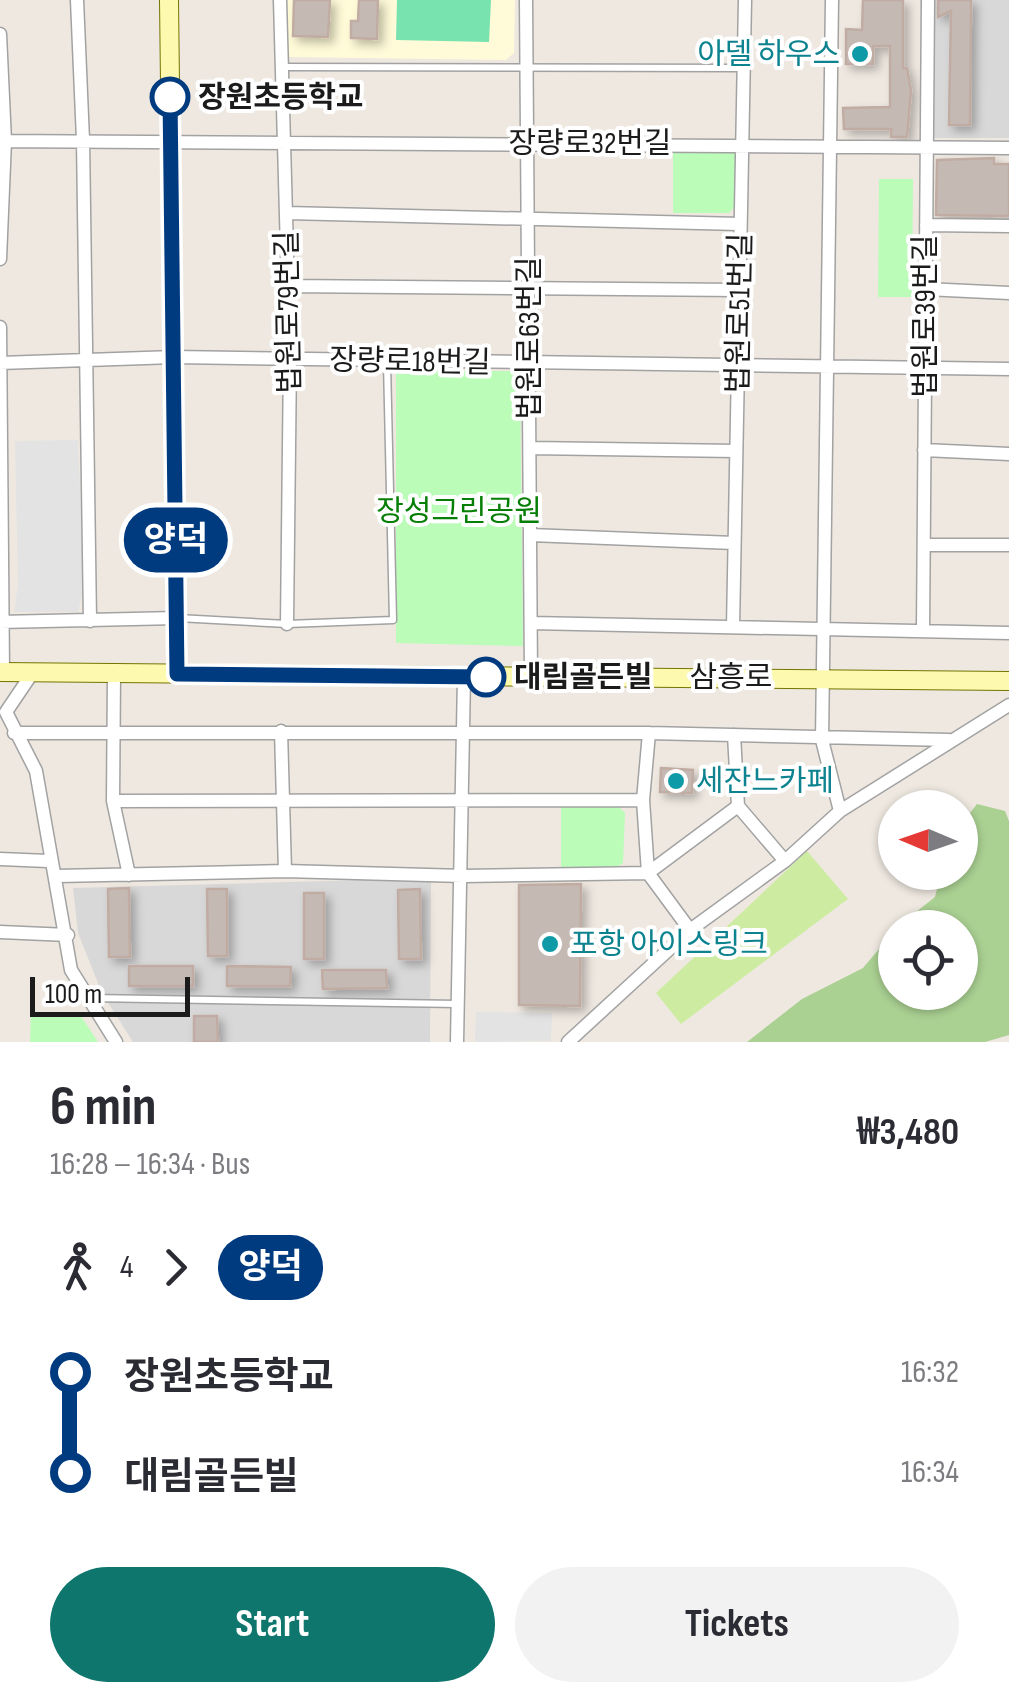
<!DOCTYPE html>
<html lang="en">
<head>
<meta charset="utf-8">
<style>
  body { margin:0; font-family:"Sofia Sans Condensed","Noto Sans KR",sans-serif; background:#f2f2f3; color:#2b2b33; height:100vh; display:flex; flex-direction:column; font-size:38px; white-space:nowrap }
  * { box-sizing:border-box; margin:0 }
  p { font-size:32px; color:#7c7c81 }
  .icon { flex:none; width:55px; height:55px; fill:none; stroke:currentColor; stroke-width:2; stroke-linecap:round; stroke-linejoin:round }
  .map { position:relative; height:1042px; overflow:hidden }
  .sheet { display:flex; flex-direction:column; background:#fff; flex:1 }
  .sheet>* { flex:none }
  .badge { padding:0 20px; border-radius:32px; font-size:35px; line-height:65px }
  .needle { width:65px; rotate:272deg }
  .controls { position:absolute; left:878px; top:790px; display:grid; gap:20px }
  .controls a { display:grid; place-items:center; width:100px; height:100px; border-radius:50%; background:#fff; box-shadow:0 2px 8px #0004; font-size:50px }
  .scale { position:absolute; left:30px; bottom:25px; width:160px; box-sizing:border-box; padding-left:10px; border:5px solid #1b1b1b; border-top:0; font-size:28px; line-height:35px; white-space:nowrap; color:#1b1b1b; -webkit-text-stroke:8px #fff; paint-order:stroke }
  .map>.badge { position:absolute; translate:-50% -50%; box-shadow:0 0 0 5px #fff }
  .legs { display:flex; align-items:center; gap:15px; height:110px; padding:0 50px; font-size:32px }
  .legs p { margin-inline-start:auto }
  .headline { display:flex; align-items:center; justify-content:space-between; height:170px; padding:0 50px }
  h1 { font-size:55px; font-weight:700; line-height:75px }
  .primary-button { display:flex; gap:20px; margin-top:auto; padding:20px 50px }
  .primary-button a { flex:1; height:115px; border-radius:60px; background:#0f766e; color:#fff; font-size:40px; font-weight:700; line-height:115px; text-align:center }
  .primary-button a+a { background:#f2f2f3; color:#2b2b33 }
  ul { padding:0 50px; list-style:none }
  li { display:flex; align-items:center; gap:35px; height:100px; font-size:38px }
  li i { display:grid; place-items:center; width:15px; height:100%; margin:0 12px; background:currentColor }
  li i::after { content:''; width:25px; height:25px; margin:-12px; border:8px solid; border-radius:50%; background:#fff }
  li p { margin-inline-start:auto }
  li:first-child i { background:linear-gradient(#0000 50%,currentColor 0) }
  li:last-child i { background:linear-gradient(currentColor 50%,#0000 0) }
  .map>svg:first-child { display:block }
  .residential { fill:#d9d8d8 }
  .education { fill:#fffbd8 }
  .grass { fill:#ceeca1 }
  .forest { fill:#aad092 }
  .park { fill:#bafcb8 }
  .pitch { fill:#78e3af }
  .parking { fill:#e3e3e3 }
  .building { fill:#c5b9b3; stroke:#c0aca2; stroke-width:2.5; filter:url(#shadow) }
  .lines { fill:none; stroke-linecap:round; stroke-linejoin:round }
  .lane-casing { stroke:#a2a2a2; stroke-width:9 }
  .street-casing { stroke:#a2a2a2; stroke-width:15 }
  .secondary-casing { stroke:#747500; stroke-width:20 }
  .lane { stroke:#fff; stroke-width:6 }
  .street { stroke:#fff; stroke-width:12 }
  .secondary { stroke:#fdf9af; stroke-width:18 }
  .line-1-casing { stroke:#fff; stroke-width:22 }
  .line-1 { stroke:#003b80; stroke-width:15 }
  .culture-dot { fill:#0f9aa8; stroke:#fff; stroke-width:4 }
  .stop-1-dot { fill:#fff; stroke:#003b80; stroke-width:5 }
  .labels { text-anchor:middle; stroke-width:8; stroke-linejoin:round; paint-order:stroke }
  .culture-label { font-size:30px; fill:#0d838f; stroke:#fff; text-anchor:start }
  .stop-label { font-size:30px; font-weight:bold; fill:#1b1b1b; stroke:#fff; text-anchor:start }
  .street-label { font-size:30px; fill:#1b1b1b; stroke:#fff }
  .park-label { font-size:30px; fill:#077e05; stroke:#fff }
</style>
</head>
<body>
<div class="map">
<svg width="1009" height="1042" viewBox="0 0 1009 1042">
  <defs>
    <filter id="shadow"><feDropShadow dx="5" dy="5" stdDeviation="5" flood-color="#0004"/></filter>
  </defs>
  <rect width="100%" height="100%" fill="#eee8e0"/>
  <path class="residential" d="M926,0H1009V138H934L929,134Z
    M431,878L430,1042H133L102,993L78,933L73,888Z"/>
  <path class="education" d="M285,0H515L514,53L506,60L286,57Z"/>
  <path class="grass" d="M807,851L848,899L681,1024L656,993Z"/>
  <path class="forest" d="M977,804L1005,811L1009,821V1035L985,1042H747L802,999L863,968L895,930V992H960V928L897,927L935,897L941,873L960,872V826Z"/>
  <path class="park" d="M673,151H735L736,205L729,213H673Z
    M879,179H913L912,297H878Z
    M396,371H515L520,378L523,646L396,643Z
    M561,805H617L625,813L623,863L614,869H561Z
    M31,1013L81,1016L98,1042H30Z"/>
  <path class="pitch" d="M397,0H491L489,42L396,40Z"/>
  <path class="parking" d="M78,440L84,585L78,612H14L18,585L15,441Z
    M476,1012L552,1013L551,1041L475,1042Z"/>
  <path class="building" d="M294,0H330L328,37L293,36Z
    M359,0H378L377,39L351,38V21H358Z
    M863,0H903V68H907L911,90L907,137H891V129H844L843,108L890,107V46H873V64H846V29L862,30Z
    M938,0H971L970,125H949L951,11L938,17Z
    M994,158V164H1009V216L936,215L937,160Z
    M661,768L693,770L692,793L660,792Z
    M581,884L580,1006L519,1005V885Z
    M129,888L130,957H109L108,889Z
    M207,889H227V956H208Z
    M420,889L421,959H399L398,890Z
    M304,893H324V959H304Z
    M129,966H193V986H129Z
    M227,966L291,967L290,986H227Z
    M322,970H386L387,988L323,989Z
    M194,1016H217L218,1042H194Z"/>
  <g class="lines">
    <defs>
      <path id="lane" d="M281,67L743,68
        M178,618L287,624L393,620L387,363
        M91,998L457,1004"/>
      <path id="street" d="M77,0L83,140L90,621
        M280,0L290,359L287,624
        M526,0L531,676
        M832,0L822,740L840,811
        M0,34L5,141L0,259
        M0,141L1009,148
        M287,213L740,224
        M926,225L1009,226
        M288,286L739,290
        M926,289L1009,293
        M0,327L3,672
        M0,363L174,357L1009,369
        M530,448L736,451
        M924,450L1009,454
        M530,535L734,543
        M924,545H1009
        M0,622L177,618
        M531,623L1009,633
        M733,627L745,0
        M923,631L928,0
        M33,672L6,712L36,771L71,970L116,1042
        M114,674L113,801L129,875
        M281,731L285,871
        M14,733H649L949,740
        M649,733L643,800L648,873L690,930
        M734,735L738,806L785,861
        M113,801L643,800
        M0,859L48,861
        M648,873L738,806
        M57,876L285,871L463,876L648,873
        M0,932L68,935
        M457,1042L464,677
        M568,1042L690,930L785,861L840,811L1009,705"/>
      <path id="secondary" d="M169,0L177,674
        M0,672L1009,681"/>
    </defs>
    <use href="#lane" class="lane-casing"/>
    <use href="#street" class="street-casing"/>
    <use href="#secondary" class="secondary-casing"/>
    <use href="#lane" class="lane"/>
    <use href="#street" class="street"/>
    <use href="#secondary" class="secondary"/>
  </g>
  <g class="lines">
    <defs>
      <path id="line-1" d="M170,97L177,674L486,677"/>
    </defs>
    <use href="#line-1" class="line-1-casing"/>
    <use href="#line-1" class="line-1"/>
  </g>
  <g class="culture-dot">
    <circle cx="860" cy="54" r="10"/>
    <circle cx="676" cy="781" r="10"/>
    <circle cx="550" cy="944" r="10"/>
  </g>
  <g class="stop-1-dot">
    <circle cx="170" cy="97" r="18"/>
    <circle cx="486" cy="677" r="18"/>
  </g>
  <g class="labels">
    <g class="culture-label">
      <text x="840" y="64" text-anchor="end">아델 하우스</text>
      <text x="696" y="791">세잔느카페</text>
      <text x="570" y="954">포항 아이스링크</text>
    </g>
    <g class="stop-label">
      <text x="198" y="107">장원초등학교</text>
      <text x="514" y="687">대림골든빌</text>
    </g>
    <g class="street-label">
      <text x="590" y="153">장량로32번길</text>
      <text transform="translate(288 312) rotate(-91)" y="10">법원로79번길</text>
      <text transform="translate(739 313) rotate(-89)" y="10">법원로51번길</text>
      <text transform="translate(925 316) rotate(-90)" y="10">법원로39번길</text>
      <text transform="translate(529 338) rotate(-90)" y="10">법원로63번길</text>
      <text transform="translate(410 361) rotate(1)" y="10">장량로18번길</text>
      <text x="731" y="687">삼흥로</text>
    </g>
    <g class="park-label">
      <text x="459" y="521">장성그린공원</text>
    </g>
  </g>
</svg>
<div class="controls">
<a><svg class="needle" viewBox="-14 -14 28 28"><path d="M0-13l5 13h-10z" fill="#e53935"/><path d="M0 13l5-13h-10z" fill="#7c7c81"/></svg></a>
<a><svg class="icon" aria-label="locate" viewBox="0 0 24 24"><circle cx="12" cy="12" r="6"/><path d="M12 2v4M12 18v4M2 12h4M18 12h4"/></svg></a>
</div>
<div class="scale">100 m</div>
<b class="badge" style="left:176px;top:540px;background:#003b80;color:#fff">양덕</b>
</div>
<section class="sheet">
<div class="headline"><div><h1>6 min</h1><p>16:28 – 16:34 · Bus</p></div><b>₩3,480</b></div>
<div class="legs"><svg class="icon" aria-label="walk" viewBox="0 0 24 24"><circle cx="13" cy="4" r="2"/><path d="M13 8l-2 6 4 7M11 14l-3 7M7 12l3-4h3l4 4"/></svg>4<svg class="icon" aria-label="forward" viewBox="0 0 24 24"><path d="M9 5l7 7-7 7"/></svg><b class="badge" style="background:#003b80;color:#fff">양덕</b></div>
<ul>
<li><i style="color:#003b80"></i><b>장원초등학교</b><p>16:32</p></li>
<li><i style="color:#003b80"></i><b>대림골든빌</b><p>16:34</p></li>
</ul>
<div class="primary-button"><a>Start</a><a>Tickets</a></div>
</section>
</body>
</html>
